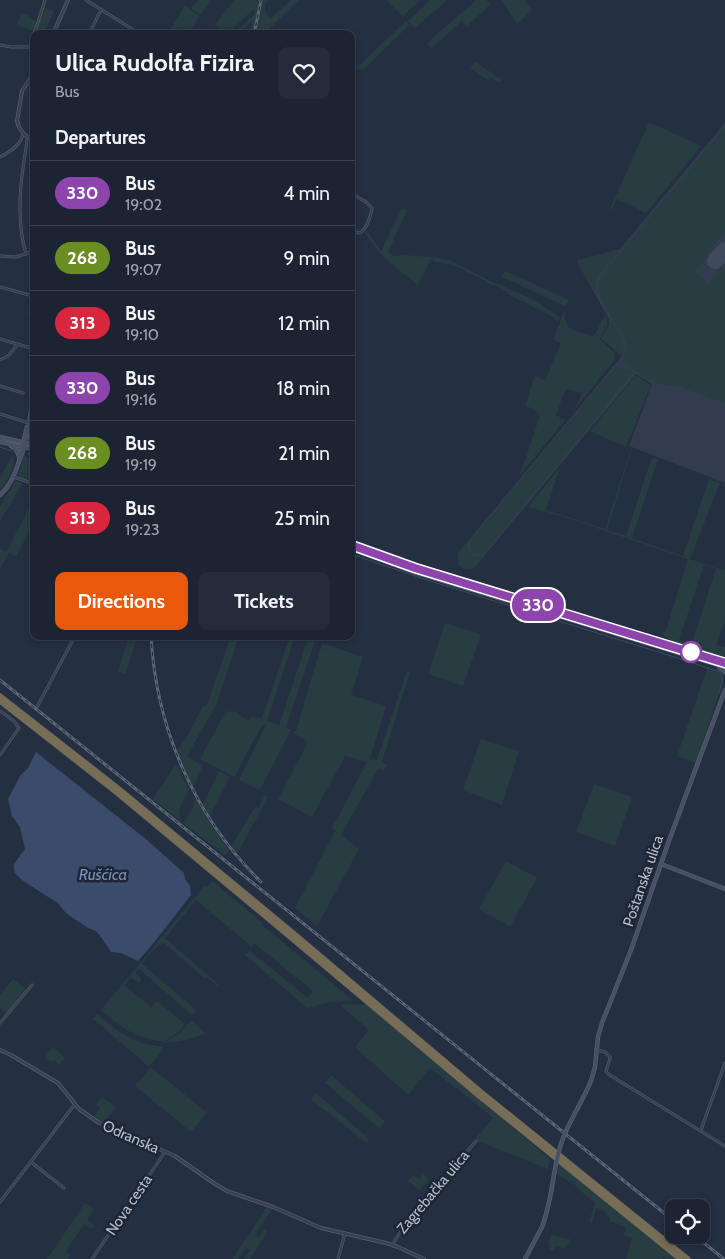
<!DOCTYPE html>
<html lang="en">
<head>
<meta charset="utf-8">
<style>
  body { margin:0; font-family:Cabin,sans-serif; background:#252b3a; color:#f1f3f6; height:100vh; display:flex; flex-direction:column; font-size:19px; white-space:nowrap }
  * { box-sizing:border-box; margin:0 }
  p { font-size:16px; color:#a0a4ac }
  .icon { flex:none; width:28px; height:28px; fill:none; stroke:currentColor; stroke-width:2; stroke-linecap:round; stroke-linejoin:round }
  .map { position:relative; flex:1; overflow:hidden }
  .panel { position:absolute; left:30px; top:30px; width:325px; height:610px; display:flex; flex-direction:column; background:#1c2332; border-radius:10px; box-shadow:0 2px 8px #0003,0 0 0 1px #3a404d }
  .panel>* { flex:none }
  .badge { padding:0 10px; border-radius:16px; font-size:18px; line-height:32px }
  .tools { position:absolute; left:665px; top:1199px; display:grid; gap:10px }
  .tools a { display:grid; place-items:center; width:45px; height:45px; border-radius:10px; background:#1c2332; box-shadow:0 2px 8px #0003,0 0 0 1px #3a404d; font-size:25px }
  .map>.badge { position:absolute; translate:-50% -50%; box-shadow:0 0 0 2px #fff }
  h2 { padding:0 25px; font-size:19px; line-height:45px }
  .round { display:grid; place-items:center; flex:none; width:52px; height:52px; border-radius:10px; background:#252b3a }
  .headline { display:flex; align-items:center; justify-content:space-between; height:85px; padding:0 25px }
  h1 { font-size:24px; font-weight:700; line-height:38px }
  .action { display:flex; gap:10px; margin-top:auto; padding:10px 25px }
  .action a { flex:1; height:58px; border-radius:10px; background:#ea580c; color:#fff; font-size:20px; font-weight:700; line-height:58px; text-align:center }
  .action a+a { background:#252b3a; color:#f1f3f6 }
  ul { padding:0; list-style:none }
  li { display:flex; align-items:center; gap:15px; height:65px; padding:0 25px; border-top:1px solid #3a404d }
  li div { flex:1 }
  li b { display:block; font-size:19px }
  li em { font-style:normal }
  li .badge { min-width:55px; font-weight:700; text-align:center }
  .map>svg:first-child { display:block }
  .airport { fill:#333c4e }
  .green { fill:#273d42; fill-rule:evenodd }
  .water { fill:#3a4b6b }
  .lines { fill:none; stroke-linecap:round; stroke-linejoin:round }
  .stream { stroke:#3a4b6b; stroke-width:1 }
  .runway { stroke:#404a5d; stroke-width:16 }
  .minor-casing { stroke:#575f6e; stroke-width:3 }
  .tertiary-casing { stroke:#575f6e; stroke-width:4 }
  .secondary-casing { stroke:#575f6e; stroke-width:4.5 }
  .motorway-casing { stroke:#414958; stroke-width:6 }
  .minor { stroke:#394151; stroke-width:2 }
  .tertiary { stroke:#394151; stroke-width:2.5 }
  .secondary { stroke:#475064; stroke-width:3 }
  .motorway { stroke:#776d56; stroke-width:5 }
  .rail-casing { stroke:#5b6578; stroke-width:3 }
  .rail { stroke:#1e2636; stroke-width:1; stroke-dasharray:4; stroke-linecap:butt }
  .secondary-bridge-casing { stroke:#575f6e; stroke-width:4.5; stroke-linecap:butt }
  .secondary-bridge { stroke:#475064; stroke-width:3 }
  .line-casing { stroke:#fff; stroke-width:11 }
  .line { stroke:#8e44ad; stroke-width:8 }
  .stop-dot { fill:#fff; stroke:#8e44ad; stroke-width:2.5 }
  .labels { text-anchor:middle; stroke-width:5; stroke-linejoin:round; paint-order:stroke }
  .street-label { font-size:15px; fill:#b6bdcb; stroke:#1e2636 }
  .water-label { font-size:16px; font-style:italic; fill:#7c90b3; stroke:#1e2636 }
</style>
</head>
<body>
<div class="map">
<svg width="725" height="1259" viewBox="0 0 725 1259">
  <rect width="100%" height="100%" fill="#252f42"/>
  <path class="airport" d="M725,123V483L629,446L652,384L636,374L474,568L464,569L458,564V553L622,356L602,339L603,335L609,326V319L577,262L578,260L620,249Z"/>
  <path class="green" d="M198,0H212L200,15L191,8Z
    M234,0H259L253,34H248L251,31L252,21L240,32L238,30L255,13L254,9L227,34L215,25Z
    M261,0H269L265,4C265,11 265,14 271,18L291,0H299L264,34H255Z
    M386,0H420L403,16Z
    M430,0H448L415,28L408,21Z
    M476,0H487L490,5L467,26L462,21L431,49L427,43Z
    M501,0H525L532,10L517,24Z
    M185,5L199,16L188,34H177L170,30Z
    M44,7L54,11L44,34H35Z
    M21,13L29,15L28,18L37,21L34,31L17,25Z
    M406,21L409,25L364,69H355Z
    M476,62L502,80L499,83L490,77L488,80L470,68Z
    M649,122L701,146L646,213L617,199L611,210L610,209Z
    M725,127V232L706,254L708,256L695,272L708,283L721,267L725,269V403L680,387L656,383L626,366L623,362V358L627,349L625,340L599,294C596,284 599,279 605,271Z
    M402,208L407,210L389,250V253L392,256H396L402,255L432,257L418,285C397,268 379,257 365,233L366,230L381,251Z
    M621,249L597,278L595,283V291L577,262L578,260Z
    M433,257L449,260L458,264L488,280L530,298L560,317L558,322L550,315L508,294V292L495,285L494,286L486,283V281L453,265L432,261Z
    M505,271L569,300L565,306L502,277Z
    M564,312L566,313L564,318L567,323V326L575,331L593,336L596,333L605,314C612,328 601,328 600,340L614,352L615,359L575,409L582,393L567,389L562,398L556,415L565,420L520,475L540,415L534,409L525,406L535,376L545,380L561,343L553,339Z
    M610,319C617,328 628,343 622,356L603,339C604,331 611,327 610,319Z
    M616,366L634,372L485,552C475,558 466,551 471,540Z
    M636,375L651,385L626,447L590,431Z
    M631,449H632L607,530L626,536L652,457L658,459L632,538L683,556L709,479L720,483L690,559L725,571V620L716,645L725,647V656L715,655L673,642L660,632L665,633L688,559L558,515L528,507L560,467L546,510L605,529ZM704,565L716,569L692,643L679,640Z
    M13,454C17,464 8,482 0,489V478Z
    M24,456L34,459V482L23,478L18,475Z
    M16,481L22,484L0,522V507L7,494Z
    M34,499V523L16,556L9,553L0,569V549L6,552Z
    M469,540C466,548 469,553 476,557L485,555L474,568L464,569L458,564V553Z
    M445,623L481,634L463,686L428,674Z
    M129,636H138L125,674L118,671Z
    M231,636H239L216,705L187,756L196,762L203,765L193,788L183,767L177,750L187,737L203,706L206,707Z
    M290,636H295L267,721L279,725L308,638L315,641L286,727L291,730L260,790L239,780L266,725H262L234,777L200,759L226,711L230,712H236L248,721L251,716L262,718Z
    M322,643L363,657L351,695L386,706L370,759L377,760L407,671L410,672L382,762L388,765L384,770L378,769L341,835L359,849L317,926L295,908L335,831L332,828L367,762L345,756L312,817L278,799L308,742L293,733L294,731H296Z
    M707,669L722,673L723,676V681L696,763L677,756Z
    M481,739L519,751L502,805L463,790Z
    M176,764L189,790C183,800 178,809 180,821L153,799Z
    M219,771L230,777L210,816L203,804Z
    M594,784L632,797L615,846L576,832Z
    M265,795L268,797L237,854L231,847L255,807L258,808Z
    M195,797L204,812V814L229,850L225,855L183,823C188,816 196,807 193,798Z
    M506,861L537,878L510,927L479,909Z
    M212,881L263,923L262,925L354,1001L330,1002L307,1008L245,955L250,951L308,998L313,991L254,943L251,946L196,900L165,938L218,984L217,986L207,977L205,979L164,943C154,947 148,956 142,964L196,1010L192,1015L139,969L135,973L142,979L139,983L131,978L124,985L151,1007L157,1001L185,1024C183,1027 180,1031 177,1033C172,1037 168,1037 165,1042C134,1038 124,1029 101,1010L205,885L207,887Z
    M13,979L27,990L7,1014L0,1008V995Z
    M351,1004L367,1005L550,1159L548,1169L478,1141L476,1138L493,1118L487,1112L430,1068L408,1095L355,1047L369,1030L340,1005Z
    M97,1014C120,1033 133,1044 164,1047L161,1052L149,1067L93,1019Z
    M191,1020L206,1034L181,1041L166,1043L169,1039L179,1034Z
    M53,1047L65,1058L59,1065L54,1060L52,1062L46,1058L48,1056L46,1055Z
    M151,1067L207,1113L191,1132L135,1086Z
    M331,1075L385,1121L380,1129L325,1083Z
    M316,1093L369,1139L366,1143L334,1117L311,1100Z
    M102,1097L116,1107L104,1122L101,1123L93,1117L100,1108L96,1104Z
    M559,1164L675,1259H666L664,1257L663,1259H626L632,1238L623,1235L626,1228L610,1221V1219L604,1211L596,1208L592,1223H589L595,1202L584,1194L574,1184L557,1174Z
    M423,1174L429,1179L419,1190L408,1181L413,1175L419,1179Z
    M85,1203L94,1209L87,1220L95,1225L92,1229L84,1224L66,1251L71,1255L68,1259H47Z
    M267,1207L272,1210L255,1235L259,1238L264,1228L268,1231L250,1259H244L250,1250L246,1248L238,1259H232Z
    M551,1235L570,1239L566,1249L556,1246L554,1251L549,1250L550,1245L548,1244Z"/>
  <path class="water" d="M36,752L147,840L184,873L185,879L190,886L191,895L152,945L138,961L121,953L111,952L101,937L96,931L88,928L70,916L65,912L58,903L45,895L22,880L15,873L14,868V864L25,849L20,827L12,816L8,799L20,776L28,768Z"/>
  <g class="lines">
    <path class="stream" d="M0,447L12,451
      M28,454L34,455
      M351,554L427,580L681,659L720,672C725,677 722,686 719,693"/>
    <path class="runway" d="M715,261L725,250"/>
    <defs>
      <path id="minor" d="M86,0L140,34
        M89,34L101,10
        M0,45L11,47H34
        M30,47L45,0
        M0,157C10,152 22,144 23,133
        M351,193L366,202L372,208C371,216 367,228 360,233L351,231
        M26,254C18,227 19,196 23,168C24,159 26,150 27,140
        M0,256L16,257L34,251
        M0,287L33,296
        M0,339L34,349
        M0,360L8,356L18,344
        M0,386L23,393
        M0,414L29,423
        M14,477L34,484
        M37,707L75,636
        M0,711L14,721L19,728L0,755
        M0,1023L32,985
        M598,1050L605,1052L610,1057V1059L606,1071L608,1074L725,1146
        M701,1130L725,1063
        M31,1162L64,1188
        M0,1202L75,1104
        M392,1245L399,1234L476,1141
        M92,1259L165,1152
        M338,1259L345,1233"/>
      <path id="tertiary" d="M53,34L68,0
        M34,73L22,91L17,121L19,127L23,133L34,142
        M0,1050L11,1055L58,1083L79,1109L99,1123L175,1156L212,1182L227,1191L273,1207L321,1228L386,1243L398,1247L424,1259"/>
      <path id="secondary" d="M34,288L31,313L34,329
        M0,437L34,445
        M0,442L34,449
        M11,446L16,449L19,456
        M19,460L27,427
        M0,495C11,485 14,475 19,462C29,438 29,418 34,394
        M351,545L415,567L725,663
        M351,549L414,572L725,667
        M719,667L725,672
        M661,864L725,889
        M591,1081L595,1067L598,1037L602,1023L631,950L670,838L725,690
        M525,1259L542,1227"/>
      <path id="motorway" d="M0,696L119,789L292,932L481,1092L688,1259
        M0,701L116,792L289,936L478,1095L680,1259"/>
    </defs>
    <use href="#minor" class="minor-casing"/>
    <use href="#tertiary" class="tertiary-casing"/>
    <use href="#secondary" class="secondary-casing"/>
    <use href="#motorway" class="motorway-casing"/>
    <use href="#minor" class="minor"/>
    <use href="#tertiary" class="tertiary"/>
    <use href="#secondary" class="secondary"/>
    <use href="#motorway" class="motorway"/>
    <defs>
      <path id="rail" d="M254,34L261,0
        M151,636C156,729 195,817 261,882
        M0,680L674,1221
        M694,1235L724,1259"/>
    </defs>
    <use href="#rail" class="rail-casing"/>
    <use href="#rail" class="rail"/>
    <defs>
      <path id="secondary-bridge" d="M542,1227C553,1199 552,1172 561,1144C568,1122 582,1103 591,1081"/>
    </defs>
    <use href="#secondary-bridge" class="secondary-bridge-casing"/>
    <use href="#secondary-bridge" class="secondary-bridge"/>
  </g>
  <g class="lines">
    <defs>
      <path id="line" d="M351,545L415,568L725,663"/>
    </defs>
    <use href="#line" class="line-casing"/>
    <use href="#line" class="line"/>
  </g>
  <circle class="stop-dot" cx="691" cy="652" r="10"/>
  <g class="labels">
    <g class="street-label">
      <text transform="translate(643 881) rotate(-71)" y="5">Poštanska ulica</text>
      <text transform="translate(131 1137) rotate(24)" y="5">Odranska</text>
      <text transform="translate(433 1192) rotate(-50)" y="5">Zagrebačka ulica</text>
      <text transform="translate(129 1205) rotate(-56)" y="5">Nova cesta</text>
    </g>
    <g class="water-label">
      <text x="103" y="880">Rušćica</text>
    </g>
  </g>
</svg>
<div class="tools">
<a><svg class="icon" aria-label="locate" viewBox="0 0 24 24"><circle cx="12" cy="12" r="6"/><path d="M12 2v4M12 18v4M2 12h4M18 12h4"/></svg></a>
</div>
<b class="badge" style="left:538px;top:605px;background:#8e44ad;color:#fff">330</b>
<section class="panel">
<div class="headline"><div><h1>Ulica Rudolfa Fizira</h1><p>Bus</p></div><a class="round"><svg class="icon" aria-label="heart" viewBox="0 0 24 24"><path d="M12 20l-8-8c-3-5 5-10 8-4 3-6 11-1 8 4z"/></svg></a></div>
<h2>Departures</h2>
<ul>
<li><span class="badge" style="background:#8e44ad;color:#fff">330</span><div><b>Bus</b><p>19:02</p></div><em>4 min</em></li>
<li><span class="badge" style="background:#6b8e23;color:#fff">268</span><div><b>Bus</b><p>19:07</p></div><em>9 min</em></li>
<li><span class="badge" style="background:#d7263d;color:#fff">313</span><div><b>Bus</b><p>19:10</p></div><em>12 min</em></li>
<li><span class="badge" style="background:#8e44ad;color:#fff">330</span><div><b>Bus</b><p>19:16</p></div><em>18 min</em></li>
<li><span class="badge" style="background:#6b8e23;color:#fff">268</span><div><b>Bus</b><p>19:19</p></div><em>21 min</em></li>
<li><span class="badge" style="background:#d7263d;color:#fff">313</span><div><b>Bus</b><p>19:23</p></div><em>25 min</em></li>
</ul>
<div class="action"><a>Directions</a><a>Tickets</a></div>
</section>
</div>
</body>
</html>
